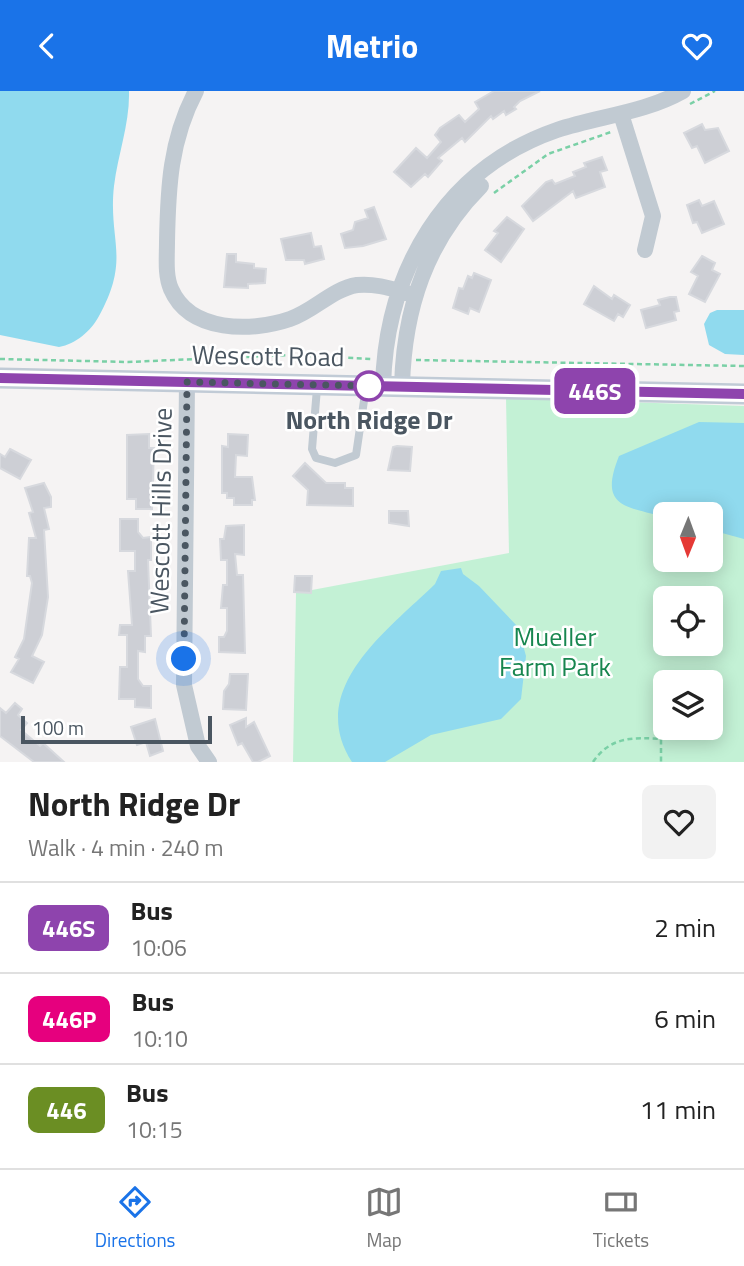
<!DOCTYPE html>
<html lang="en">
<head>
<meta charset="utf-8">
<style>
  body { margin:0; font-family:"Titillium Web",sans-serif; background:#f2f2f2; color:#222; height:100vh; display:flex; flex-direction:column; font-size:26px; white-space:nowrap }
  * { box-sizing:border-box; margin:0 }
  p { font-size:23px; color:#767676 }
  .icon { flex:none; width:38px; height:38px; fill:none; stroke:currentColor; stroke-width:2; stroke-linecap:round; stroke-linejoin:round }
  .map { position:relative; height:671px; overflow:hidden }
  .side { display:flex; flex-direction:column; background:#fff; flex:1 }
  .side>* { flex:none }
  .badge { padding:0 14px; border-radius:10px; font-size:24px; line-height:46px }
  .needle { width:46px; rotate:181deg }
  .controls { position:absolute; left:653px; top:411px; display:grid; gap:14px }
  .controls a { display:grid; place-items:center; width:70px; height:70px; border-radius:10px; background:#fff; box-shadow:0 4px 18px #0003; font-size:35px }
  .scale { position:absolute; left:21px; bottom:18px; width:191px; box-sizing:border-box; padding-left:7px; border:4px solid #4a5661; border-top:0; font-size:19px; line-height:24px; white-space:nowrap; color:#4a5661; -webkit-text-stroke:5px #fff; paint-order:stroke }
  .you { position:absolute; width:35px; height:35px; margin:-18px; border:5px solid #fff; border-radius:50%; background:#1a73e8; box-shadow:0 0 0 10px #1a73e833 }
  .map>.badge { position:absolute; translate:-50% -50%; box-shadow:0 0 0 4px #fff }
  .round { display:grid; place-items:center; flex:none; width:74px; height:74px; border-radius:10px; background:#f2f2f2 }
  .head { display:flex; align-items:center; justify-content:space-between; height:119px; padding:0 28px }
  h1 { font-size:33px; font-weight:700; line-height:52px }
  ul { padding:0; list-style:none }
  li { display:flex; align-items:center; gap:21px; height:91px; padding:0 28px; border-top:2px solid #e0e0e0 }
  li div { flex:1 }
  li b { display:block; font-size:26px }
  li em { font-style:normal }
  li .badge { min-width:77px; font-weight:700; text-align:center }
  header { display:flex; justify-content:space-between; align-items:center; height:91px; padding:0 28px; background:#1a73e8; color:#fff; font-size:32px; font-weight:700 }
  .menu { display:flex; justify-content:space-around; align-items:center; height:98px; border-top:2px solid #e0e0e0; background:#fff; font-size:19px; color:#767676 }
  .menu a { display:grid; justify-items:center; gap:4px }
  .menu .current { color:#1a73e8 }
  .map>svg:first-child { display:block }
  .green { fill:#c3f1d5; fill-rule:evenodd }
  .water { fill:#90daee }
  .building { fill:#cdcfd5; stroke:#d7d9de; stroke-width:2 }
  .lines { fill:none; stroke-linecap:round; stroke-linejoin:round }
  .path { stroke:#7ad0a6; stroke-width:2.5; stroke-dasharray:5 3.5; stroke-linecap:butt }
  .lane { stroke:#c1cad2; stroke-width:8 }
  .street { stroke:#c1cad2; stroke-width:16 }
  .secondary { stroke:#c1cbd6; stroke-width:21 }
  .line-casing { stroke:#fff; stroke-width:16 }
  .line { stroke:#8e44ad; stroke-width:10 }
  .walk { stroke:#4a5661; stroke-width:7; stroke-dasharray:0 12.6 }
  .stop-dot { fill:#fff; stroke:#8e44ad; stroke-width:3.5 }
  .labels { text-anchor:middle; stroke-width:5; stroke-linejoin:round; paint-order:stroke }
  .street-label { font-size:26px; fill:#4a5661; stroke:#fff }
  .stop-label { font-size:26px; font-weight:bold; fill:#4a5661; stroke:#fff }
  .park-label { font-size:26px; fill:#17864f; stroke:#fff }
</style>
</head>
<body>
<header><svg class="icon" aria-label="back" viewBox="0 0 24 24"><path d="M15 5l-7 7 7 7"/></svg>Metrio<svg class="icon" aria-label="heart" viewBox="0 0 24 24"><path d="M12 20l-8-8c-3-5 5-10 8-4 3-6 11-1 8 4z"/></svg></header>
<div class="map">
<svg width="744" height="671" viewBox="0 0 744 671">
  <rect width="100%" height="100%" fill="#f5f3f3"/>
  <path class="green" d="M506,307L744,315V671H293L296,502L509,462ZM665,424H710V469H665ZM665,508H710V553H665ZM665,592H710V637H665Z"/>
  <path class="water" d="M0,0H129C130,32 118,63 114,95C108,150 131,167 99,225C91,240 76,253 59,256L0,244Z
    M717,219H744V264L725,263L709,254L704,233L710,222Z
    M699,331L744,332V448L711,439L710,424H665V426C623,415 599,415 619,365Z
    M461,477L463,483L479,495L518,536L526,565L521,608L501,628L431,644L385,671H352C305,598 388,539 435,493L441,480Z"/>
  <path class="building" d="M494,0H540L520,10L514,16L516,18L506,24L504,20L493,28L491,25L465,51L462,47L438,67L442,70L428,86L425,83L411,96L394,81L416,57L427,67L441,51L435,44L440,37L459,24L465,31L479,18L475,11Z
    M702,33L705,39L718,37L729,60L705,72L697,55L692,57L684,42Z
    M602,66L607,79L600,81L605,96L576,107L573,100L533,130L522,115L546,91L552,89L555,93L575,85L573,81L586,76L584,72Z
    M699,109L702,115L714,110L724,133L702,142L697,131L693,132L687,114Z
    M374,116L386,148L363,155L345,157L341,143L353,139L355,131L368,127L365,119Z
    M507,126L524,138L501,171L485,159L498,142L494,140Z
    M311,142L314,156L321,155L324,168L305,173L304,169H286L281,148Z
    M227,163H236V171L254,173V177L266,178L265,192L248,193V197L224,196Z
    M702,165L715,172L712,179L720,183L705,211L689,203L698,185L691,181Z
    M474,182L491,189L479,221L470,217L468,223L453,217L459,197L463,198L468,185L472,187Z
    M594,195L612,208L614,204L630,214L623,226L618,223L614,230L584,213Z
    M670,206H676L679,220L674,221L676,229L646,237L641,219L660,214L658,209Z
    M149,343V357H154L152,418H136V408H127V344Z
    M228,343L248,344L247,365L236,364L235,386H252L255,409H252V414H234V407H227V402H222V355L228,356Z
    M397,355L412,356L410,380L388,379L393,356Z
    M10,358L31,369L20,388L0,377V363L5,366Z
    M305,372L326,392H345V397H353V415L307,414L308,399L293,385Z
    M44,392L51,406V416L44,417L49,438L44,439L48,506L42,544L32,565L44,571L33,592L11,581L19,568L15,566L24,548L32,492L30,485H27L29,447H36L29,422L33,421L25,397Z
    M389,420H408L409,435L389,432Z
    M120,428H138V441L143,447L151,446V469H148L151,545H145V561L138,560V588L143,595H151V617L135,616V608H119L120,576H127V544H119L120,534H132L128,480H135V460H120Z
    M244,434V464L235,463L237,484H243L245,562L219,561V546H224L227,540V517H221L223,494H227V469H221L220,448H224L226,435Z
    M295,485H312L311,502L294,501Z
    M230,583H248L246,619L223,618L224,600L229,593Z
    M15,612L22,618L18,624L27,632L21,639L40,655L43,652L64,671H34L0,645V617L6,622Z
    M246,627V636L254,631L270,665L258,671H253L242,652L238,654L230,634Z
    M155,628L163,660L150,665L146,651L137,654L131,636Z"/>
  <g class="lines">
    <path class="path" d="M690,13L715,0
      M494,102L548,63L611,41
      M0,268L128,271L291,264L371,268
      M416,269L744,275
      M593,671C610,646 632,646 661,648V671"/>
    <path class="lane" d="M317,297L312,358L316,367L335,372L356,364L366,296"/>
    <path class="street" d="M196,0C170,49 168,97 167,151C167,167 165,184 171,198C190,242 252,241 290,228C314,220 332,198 357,194C377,192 395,199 414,204
      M621,23L653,125L645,159
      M187,291L184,594L198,655L209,671
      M383,295C386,181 444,78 557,39C599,25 644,22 683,0
      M402,295C404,218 426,150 481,95"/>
    <path class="secondary" d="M0,287L744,303"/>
  </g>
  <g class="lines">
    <defs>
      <path id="line" d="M0,287L744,303"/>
    </defs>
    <use href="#line" class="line-casing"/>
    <use href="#line" class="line"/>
    <path class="walk" d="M184,568L187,291L369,295"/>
  </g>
  <circle class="stop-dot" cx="369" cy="295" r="14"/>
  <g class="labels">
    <g class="street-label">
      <text transform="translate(268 265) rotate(1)" y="9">Wescott Road</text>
      <text transform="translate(161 420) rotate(-89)" y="9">Wescott Hills Drive</text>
    </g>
    <g class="stop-label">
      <text x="369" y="338">North Ridge Dr</text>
    </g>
    <g class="park-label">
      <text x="555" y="555">Mueller<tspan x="555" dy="30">Farm Park</tspan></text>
    </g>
  </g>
</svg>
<div class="controls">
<a><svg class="needle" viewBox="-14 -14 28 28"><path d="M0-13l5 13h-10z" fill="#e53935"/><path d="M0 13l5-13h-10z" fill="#767676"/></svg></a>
<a><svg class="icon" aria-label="locate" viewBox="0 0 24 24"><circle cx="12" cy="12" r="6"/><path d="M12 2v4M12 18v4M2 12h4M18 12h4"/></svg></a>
<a><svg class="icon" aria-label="layers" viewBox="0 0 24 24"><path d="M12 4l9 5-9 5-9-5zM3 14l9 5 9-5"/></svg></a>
</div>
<div class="scale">100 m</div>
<div class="you" style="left:184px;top:568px"></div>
<b class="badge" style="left:595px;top:300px;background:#8e44ad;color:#fff">446S</b>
</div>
<section class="side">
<div class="head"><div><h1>North Ridge Dr</h1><p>Walk · 4 min · 240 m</p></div><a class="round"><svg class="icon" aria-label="heart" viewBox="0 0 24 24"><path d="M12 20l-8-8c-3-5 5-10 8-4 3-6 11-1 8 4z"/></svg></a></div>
<ul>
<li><span class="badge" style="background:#8e44ad;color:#fff">446S</span><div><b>Bus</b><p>10:06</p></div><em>2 min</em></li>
<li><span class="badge" style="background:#e6007e;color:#fff">446P</span><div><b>Bus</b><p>10:10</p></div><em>6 min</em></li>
<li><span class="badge" style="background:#6b8e23;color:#fff">446</span><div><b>Bus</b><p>10:15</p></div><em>11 min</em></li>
</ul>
</section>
<nav class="menu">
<a class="current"><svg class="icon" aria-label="directions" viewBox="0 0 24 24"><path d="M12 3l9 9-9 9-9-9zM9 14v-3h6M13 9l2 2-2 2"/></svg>Directions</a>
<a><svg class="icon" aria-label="map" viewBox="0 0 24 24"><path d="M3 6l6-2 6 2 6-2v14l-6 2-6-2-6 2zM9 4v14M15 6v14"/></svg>Map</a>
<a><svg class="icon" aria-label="tickets" viewBox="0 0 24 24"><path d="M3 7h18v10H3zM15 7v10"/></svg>Tickets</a>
</nav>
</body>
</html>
